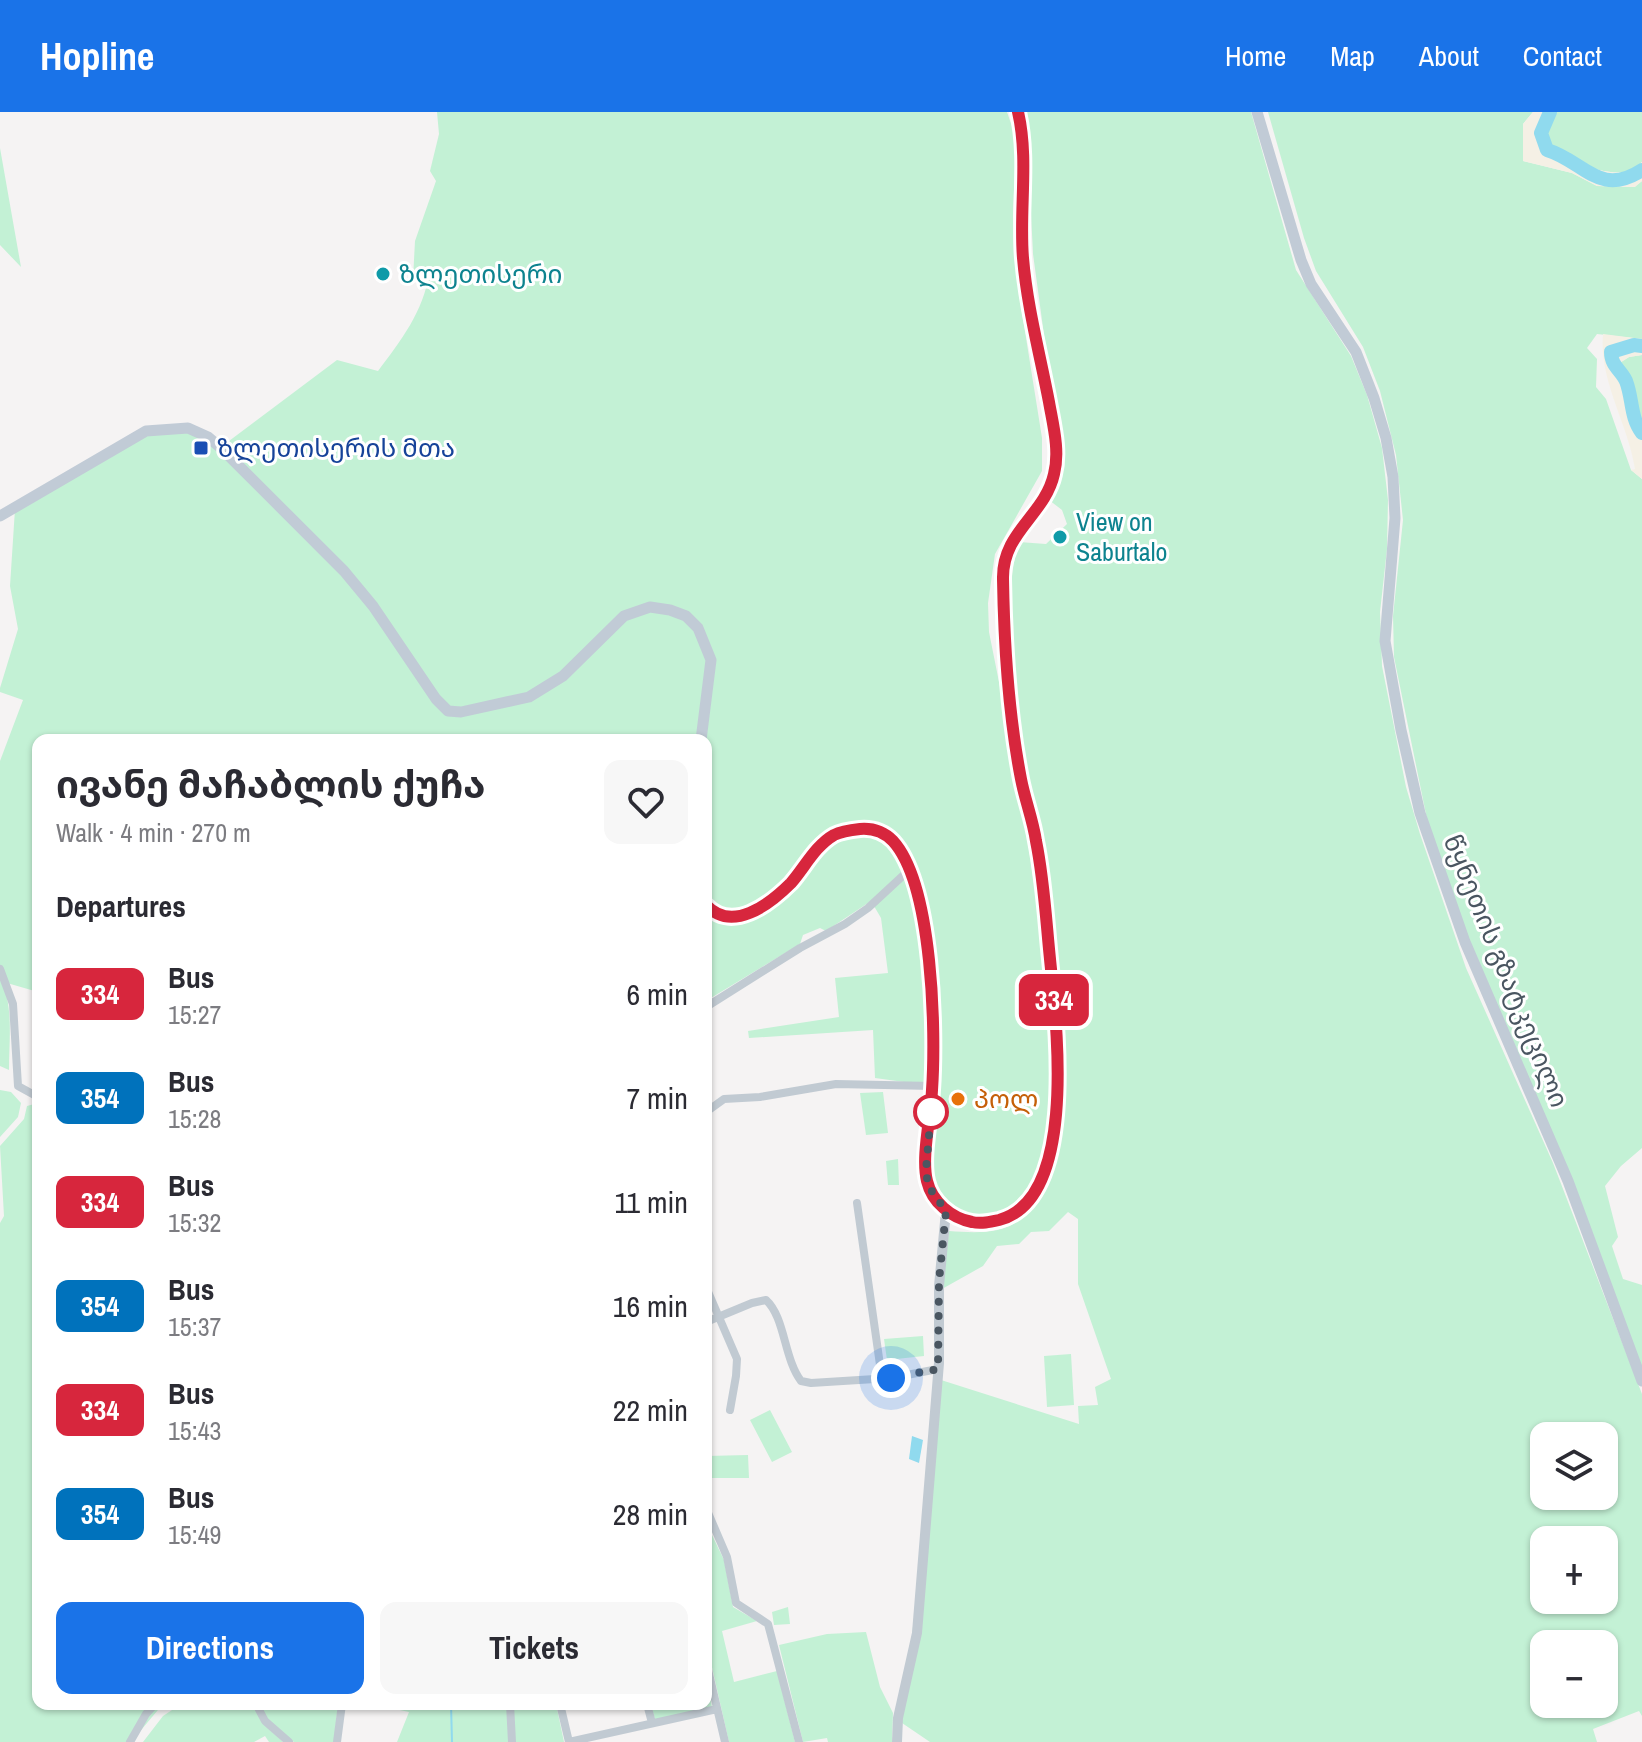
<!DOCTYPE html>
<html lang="en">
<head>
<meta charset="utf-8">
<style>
  body { margin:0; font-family:"Archivo Narrow","Noto Sans Georgian",sans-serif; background:#f7f7f7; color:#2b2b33; height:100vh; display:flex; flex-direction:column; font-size:30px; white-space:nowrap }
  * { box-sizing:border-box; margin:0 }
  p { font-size:26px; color:#7c7c81 }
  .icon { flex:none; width:44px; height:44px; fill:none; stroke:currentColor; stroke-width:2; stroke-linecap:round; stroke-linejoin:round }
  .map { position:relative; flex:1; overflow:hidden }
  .panel { position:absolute; left:32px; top:622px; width:680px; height:976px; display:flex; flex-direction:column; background:#fff; border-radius:16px; box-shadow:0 2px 6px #0004 }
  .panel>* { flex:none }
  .badge { padding:0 16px; border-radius:12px; font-size:28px; line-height:52px }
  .controls { position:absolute; left:1530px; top:1310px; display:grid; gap:16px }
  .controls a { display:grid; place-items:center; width:88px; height:88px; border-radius:16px; background:#fff; box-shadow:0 2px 6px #0004; font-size:40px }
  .you { position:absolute; width:40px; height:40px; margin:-20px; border:6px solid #fff; border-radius:50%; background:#1a73e8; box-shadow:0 0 0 12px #1a73e833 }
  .map>.badge { position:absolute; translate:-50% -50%; box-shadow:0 0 0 4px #fff }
  h2 { padding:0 24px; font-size:30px; line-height:72px }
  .round { display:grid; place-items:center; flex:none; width:84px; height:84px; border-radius:16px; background:#f7f7f7 }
  .summary { display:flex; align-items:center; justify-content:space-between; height:136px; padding:0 24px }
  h1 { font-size:38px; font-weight:700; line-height:60px }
  .cta { display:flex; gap:16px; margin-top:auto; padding:16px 24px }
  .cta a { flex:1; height:92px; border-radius:16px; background:#1a73e8; color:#fff; font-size:32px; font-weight:700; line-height:92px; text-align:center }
  .cta a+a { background:#f7f7f7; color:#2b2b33 }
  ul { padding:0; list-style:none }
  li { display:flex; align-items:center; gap:24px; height:104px; padding:0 24px }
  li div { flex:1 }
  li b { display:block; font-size:30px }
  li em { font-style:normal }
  li .badge { min-width:88px; font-weight:700; text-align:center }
  header { display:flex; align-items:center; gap:48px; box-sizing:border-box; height:112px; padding:0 40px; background:#1a73e8; color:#fff }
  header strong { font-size:38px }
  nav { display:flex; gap:44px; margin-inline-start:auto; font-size:28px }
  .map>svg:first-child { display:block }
  .green { fill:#c3f1d5; fill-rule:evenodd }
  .sand { fill:#f5f0e5 }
  .water { fill:#90daee }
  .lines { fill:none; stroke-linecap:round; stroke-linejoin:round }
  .stream { stroke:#90daee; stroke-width:2 }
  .river { stroke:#90daee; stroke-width:14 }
  .minor { stroke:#c1cad2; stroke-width:8 }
  .tertiary { stroke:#c1cad2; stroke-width:10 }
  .secondary { stroke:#c1cbd6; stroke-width:11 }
  .line-casing { stroke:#fff; stroke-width:18 }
  .line { stroke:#d7263d; stroke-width:12 }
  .walk { stroke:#4a5661; stroke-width:8; stroke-dasharray:0 14.4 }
  .culture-dot { fill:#0f9aa8; stroke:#fff; stroke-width:3 }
  .transit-dot { fill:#1a4fb4; stroke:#fff; stroke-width:3 }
  .food-dot { fill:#e8710a; stroke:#fff; stroke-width:3 }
  .stop-dot { fill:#fff; stroke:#d7263d; stroke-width:4 }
  .labels { text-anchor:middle; stroke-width:6; stroke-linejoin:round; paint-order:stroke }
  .culture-label { font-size:26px; fill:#0d838f; stroke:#fff; text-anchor:start }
  .transit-label { font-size:26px; fill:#164399; stroke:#fff; text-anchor:start }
  .street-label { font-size:26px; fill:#4a5661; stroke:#fff }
  .food-label { font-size:26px; fill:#c56008; stroke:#fff; text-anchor:start }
</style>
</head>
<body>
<header>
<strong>Hopline</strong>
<nav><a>Home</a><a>Map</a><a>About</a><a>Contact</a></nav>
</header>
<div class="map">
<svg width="1642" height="1630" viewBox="0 0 1642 1630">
  <rect width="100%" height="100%" fill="#f5f3f3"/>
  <path class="green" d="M437,0H1007L1016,26L1013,104L1020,188L1042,326V359L995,442L988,491L989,520L1006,605L1010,650L1028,730L1049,875L1054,954L1051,1001L1041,1050L1026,1080L1008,1097L983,1106L960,1103L945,1095L932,1067L935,1016V902L927,830L933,974L875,966L873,918L749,926L748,919L839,905L835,866L888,861L881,806L871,789L826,819L820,816L803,823L800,832L706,889V628H38V880L7,871L0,857V649L23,588L0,580V576L18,517L10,474L15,397L146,319L188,316L221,335L337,248L378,259C400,230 424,199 429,161L413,167L415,129L436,69L430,59L439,22Z
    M1026,0H1251L1296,158L1351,244L1367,283L1382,336L1388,388L1387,437L1380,500L1382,554L1406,675L1420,722L1466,856L1553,1051L1642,1282V1604L1639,1599L1593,1617L1597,1630H930L902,1611L941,1268L1079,1312L1078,1294L1098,1293L1095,1275L1111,1267L1078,1172V1107L1068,1100L1049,1119L1031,1120L1019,1132L997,1134L983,1154L942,1177L949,1119C990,1122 1019,1122 1042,1081C1065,1040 1062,984 1060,939C1057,881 1058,821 1047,764C1042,736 1034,709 1029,681C1021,640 1019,597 1015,555C1011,512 1006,472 1019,430L1046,432L1067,412L1062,398L1049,388L1060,341L1033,142ZM1544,1324H1604V1384H1544ZM1544,1428H1604V1488H1544ZM1544,1532H1604V1592H1544Z
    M1268,0H1533L1523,12V49L1572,61L1597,74L1634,75L1642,69V227L1597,222L1587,236L1597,247L1596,275L1606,287L1631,358L1642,367V1036L1621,1054L1605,1074L1618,1125L1612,1134L1623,1167L1642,1173V1256L1471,835L1429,717L1394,545L1393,504L1403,408L1396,343L1380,279L1363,235L1316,159L1304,126Z
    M1557,0H1642V50C1637,55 1632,59 1626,60C1605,64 1553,47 1547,24C1545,16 1553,6 1557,0Z
    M0,36L21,155L0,133Z
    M1642,243V312C1632,291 1631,271 1619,251L1629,245Z
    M0,865C14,894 9,926 9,958L0,954Z
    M0,978L11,980L21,991L18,1005L0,1025Z
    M883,980L888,1021L866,1023L860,981Z
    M38,991V1592H163L131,1630H0V1111L4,1104L0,1034L24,1007L27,994Z
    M898,1047L899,1073H888L886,1049Z
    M923,1224L924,1244L887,1248L884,1227Z
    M1071,1242L1074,1293L1047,1295L1044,1244Z
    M770,1298L792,1340L772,1350L750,1308Z
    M748,1343L749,1366H706V1344Z
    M712,1423L724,1448L733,1495L757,1509L722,1519L734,1570L777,1559L795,1630H729L706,1529V1425Z
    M788,1495L790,1512L774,1513L772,1500Z
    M866,1520L880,1575L893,1601L892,1630H828L827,1626L803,1630L779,1533L827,1522Z
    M706,1565L712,1595L655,1608L651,1592H706Z
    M181,1592H251L268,1616L283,1630H269L265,1624L254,1630H143L163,1604Z
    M259,1592H338L334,1630H294L268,1609Z
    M372,1592H556L564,1630H397L409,1600Z"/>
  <path class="sand" d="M1533,0H1557C1553,6 1545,16 1547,24C1553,47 1605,64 1625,60C1632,59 1637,55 1642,50V69L1635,75L1597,74L1572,61L1523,49V12Z
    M1603,222L1642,227V243L1629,245L1620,251L1630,269L1633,293L1642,312V367L1631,358L1635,357C1628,311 1599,270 1603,222Z"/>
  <path class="water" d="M912,1324L923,1328L919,1351L909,1347Z"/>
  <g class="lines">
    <path class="stream" d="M451,1592L452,1630"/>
    <path class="river" d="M1550,0L1541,21L1547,38C1584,49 1599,86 1642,58
      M1642,234L1634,233L1611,240C1611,254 1621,258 1626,269C1633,287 1630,305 1642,321"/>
    <path class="minor" d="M0,857L13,892L18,974L38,985
      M706,895L800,836L845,812L868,796L908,759
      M706,1000L724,987L760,985L836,972L933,974
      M857,1091L882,1267
      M706,1175L737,1247L736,1264L730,1298
      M706,1210L752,1191L766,1188C785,1205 784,1247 801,1269L811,1271L891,1266L938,1257
      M706,1396L727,1445L736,1491L768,1512L799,1630
      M706,1549L725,1630
      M256,1592L265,1609L289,1630
      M510,1592L512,1630
      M560,1592L569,1630
      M647,1592L652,1611
      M130,1630L146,1602L155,1592
      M337,1630L342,1592
      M569,1630L717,1597"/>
    <path class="tertiary" d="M897,1630L898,1606L917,1521L939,1251V1174L946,1099"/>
    <path class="secondary" d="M1257,0L1301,148L1311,172L1356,240L1374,286L1386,326L1393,365L1395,406L1385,529L1401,618L1420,701L1465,830L1568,1069L1642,1269
      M0,404L146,319L188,316L208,325L221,336L344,459L373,494L436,587L448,599L461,600L529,585L563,564L624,504L650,495L670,498L686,504L698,516L711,548L701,628
      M706,793C733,821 769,793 791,771C806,756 815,734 833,723C842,719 851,718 860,717C872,716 884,720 892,729C933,773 936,920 932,978C931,1005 922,1044 927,1069C932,1090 951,1106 972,1110C1082,1130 1056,908 1050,847C1046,808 1043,768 1036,729C1033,708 1025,688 1021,667C1009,605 1004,530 1003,467C1002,420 1045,403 1054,362C1060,339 1053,313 1049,290C1040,243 1027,194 1023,146C1019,98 1029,47 1018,0"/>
  </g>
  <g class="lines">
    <defs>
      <path id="line" d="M706,793C732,821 769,793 791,771C805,755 815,734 834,723C842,719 851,718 860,717C872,716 884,720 893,729C933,773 936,920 932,978C931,1005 921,1044 927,1069C932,1090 951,1106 972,1110C981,1112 990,1110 999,1108C1079,1087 1056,909 1050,847C1046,808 1044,768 1036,729C1033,708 1025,688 1021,667C1009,605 1004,530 1003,467C1002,420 1045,403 1054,362C1060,339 1053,313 1049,290C1040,243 1027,194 1023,146C1019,98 1029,47 1018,0"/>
    </defs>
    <use href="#line" class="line-casing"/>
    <use href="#line" class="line"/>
    <path class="walk" d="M891,1266L938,1257L939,1169L946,1099L928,1074L926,1058L932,989L931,1000"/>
  </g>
  <g class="culture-dot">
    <circle cx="383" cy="162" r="8"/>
    <circle cx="1060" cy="425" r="8"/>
  </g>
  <rect class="transit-dot" x="193" y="328" width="16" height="16" rx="4"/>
  <circle class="food-dot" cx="958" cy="987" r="8"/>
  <circle class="stop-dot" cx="931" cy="1000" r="16"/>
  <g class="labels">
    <g class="culture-label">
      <text x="399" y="171">ზლეთისერი</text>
      <text x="1076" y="419">View on<tspan x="1076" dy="30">Saburtalo</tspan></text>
    </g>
    <g class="transit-label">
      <text x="217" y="345">ზლეთისერის მთა</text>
    </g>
    <g class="street-label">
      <text transform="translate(1506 859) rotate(68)" y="9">წყნეთის გზატკეცილი</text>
    </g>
    <g class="food-label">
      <text x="974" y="996">პოლ</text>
    </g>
  </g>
</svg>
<div class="controls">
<a><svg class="icon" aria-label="layers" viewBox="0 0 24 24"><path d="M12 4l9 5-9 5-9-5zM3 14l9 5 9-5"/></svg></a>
<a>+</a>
<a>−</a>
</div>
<div class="you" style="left:891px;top:1266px"></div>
<b class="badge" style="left:1054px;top:888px;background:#d7263d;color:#fff">334</b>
<section class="panel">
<div class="summary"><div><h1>ივანე მაჩაბლის ქუჩა</h1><p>Walk · 4 min · 270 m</p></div><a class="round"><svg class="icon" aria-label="heart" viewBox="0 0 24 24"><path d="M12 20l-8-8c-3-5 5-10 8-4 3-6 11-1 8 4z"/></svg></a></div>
<h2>Departures</h2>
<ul>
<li><span class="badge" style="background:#d7263d;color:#fff">334</span><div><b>Bus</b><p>15:27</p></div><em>6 min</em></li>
<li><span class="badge" style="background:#0072bc;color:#fff">354</span><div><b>Bus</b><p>15:28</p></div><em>7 min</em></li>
<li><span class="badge" style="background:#d7263d;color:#fff">334</span><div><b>Bus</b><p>15:32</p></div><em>11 min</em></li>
<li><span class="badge" style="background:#0072bc;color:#fff">354</span><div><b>Bus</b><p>15:37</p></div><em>16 min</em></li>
<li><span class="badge" style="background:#d7263d;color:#fff">334</span><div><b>Bus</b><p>15:43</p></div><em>22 min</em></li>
<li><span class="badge" style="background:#0072bc;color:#fff">354</span><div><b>Bus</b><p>15:49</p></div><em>28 min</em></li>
</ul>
<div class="cta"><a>Directions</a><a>Tickets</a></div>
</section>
</div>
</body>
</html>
